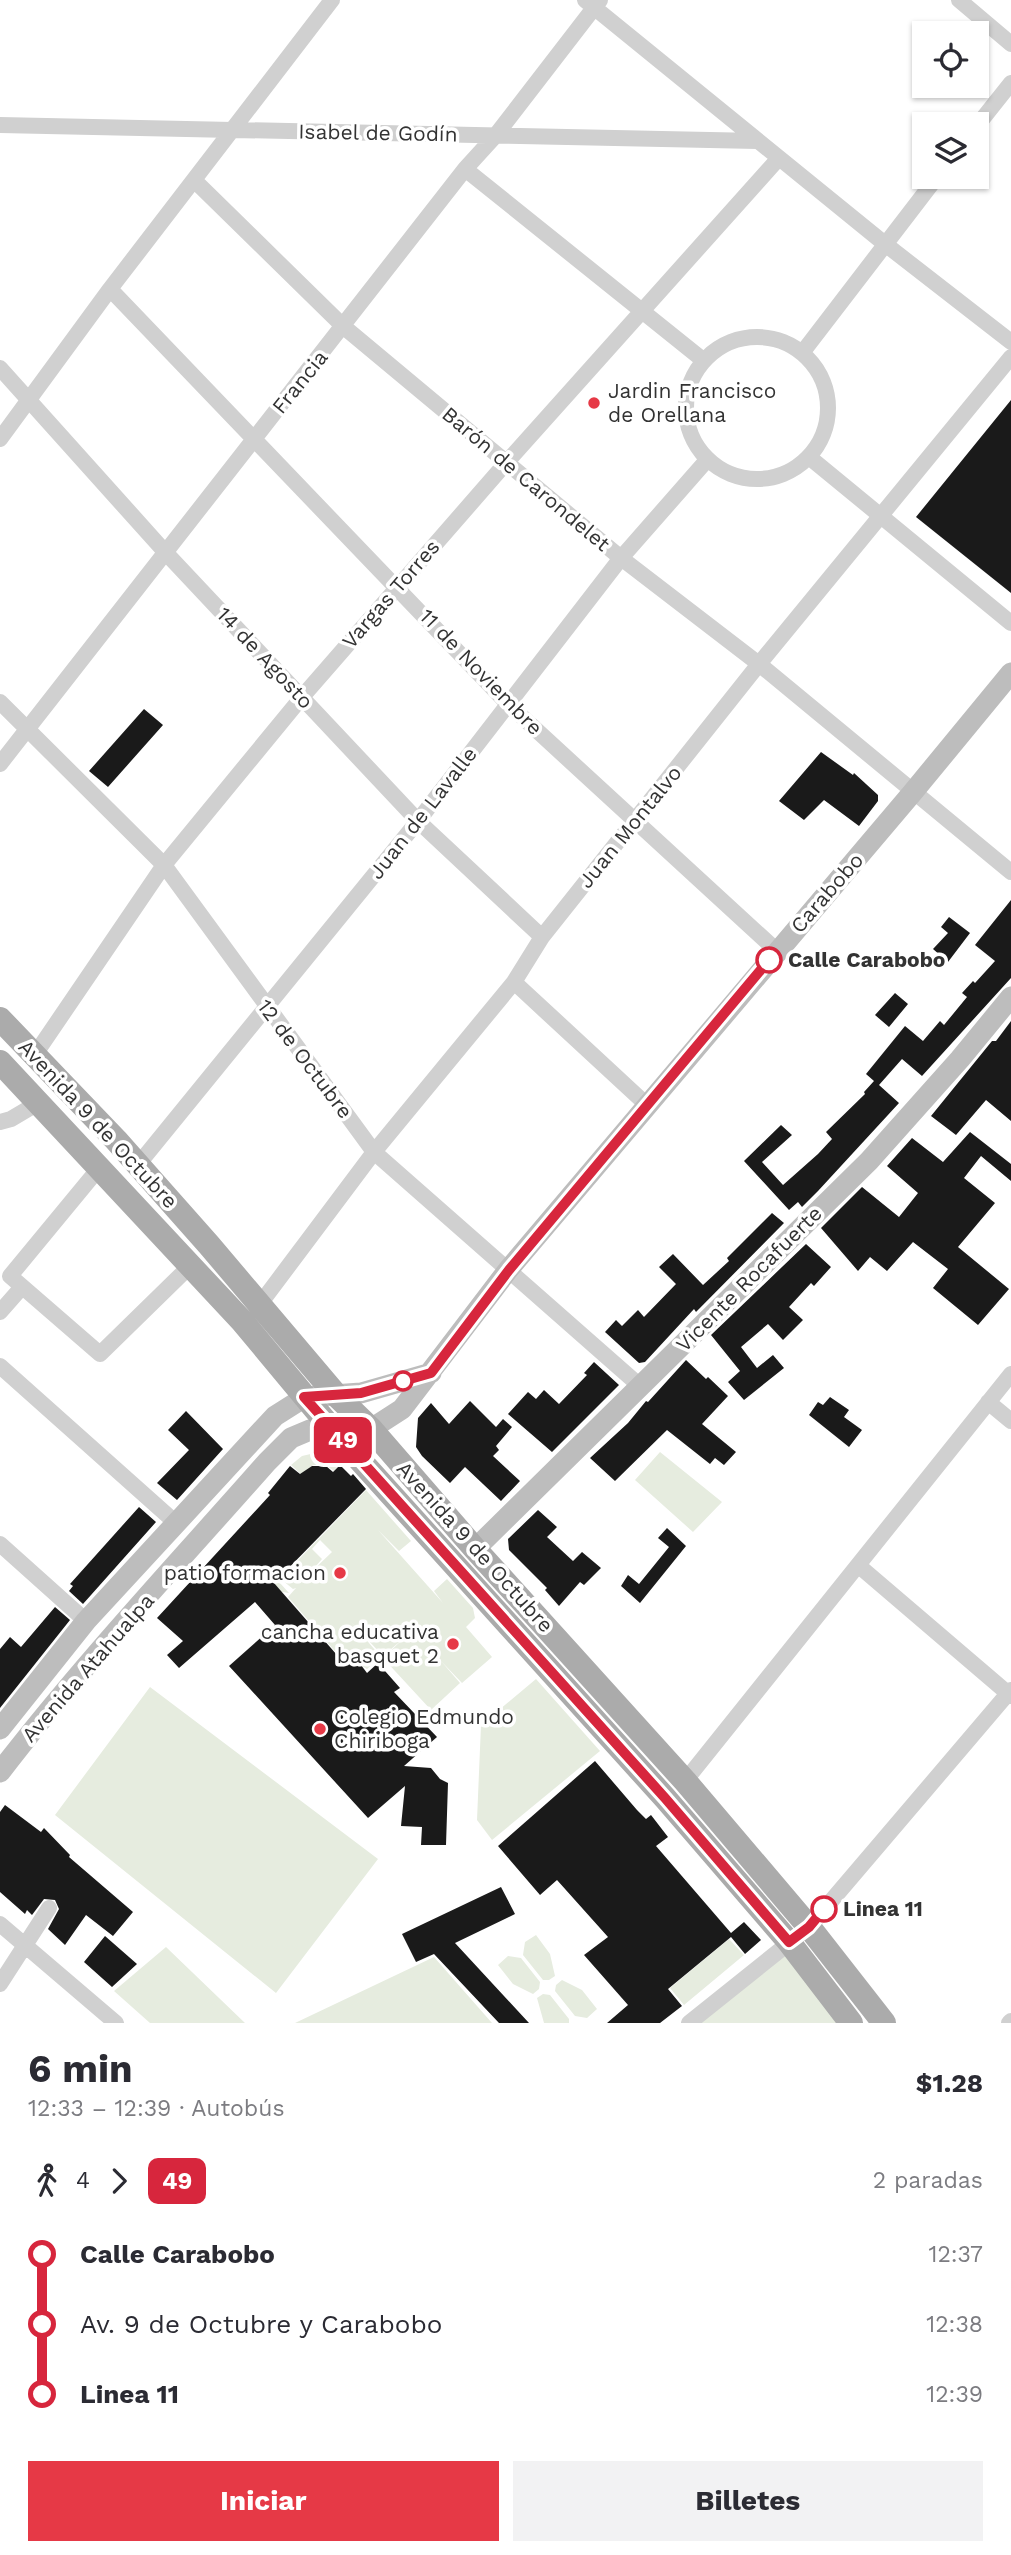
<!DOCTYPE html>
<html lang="es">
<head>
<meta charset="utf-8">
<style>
  body { margin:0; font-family:"Work Sans",sans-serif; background:#f2f2f3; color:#2b2b33; height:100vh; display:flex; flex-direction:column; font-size:26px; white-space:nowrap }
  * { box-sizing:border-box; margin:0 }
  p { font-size:23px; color:#7c7c81 }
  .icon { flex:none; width:38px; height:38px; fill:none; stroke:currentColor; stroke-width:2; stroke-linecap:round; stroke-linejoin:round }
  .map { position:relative; height:2023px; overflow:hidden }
  .drawer { display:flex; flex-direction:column; background:#fff; flex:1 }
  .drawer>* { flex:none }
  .badge { padding:0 14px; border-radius:10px; font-size:24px; line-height:46px }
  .fabs { position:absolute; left:912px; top:21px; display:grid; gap:14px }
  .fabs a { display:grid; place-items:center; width:77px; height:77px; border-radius:0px; background:#fff; box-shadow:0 2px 5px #0004; font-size:35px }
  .map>.badge { position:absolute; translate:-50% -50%; box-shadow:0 0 0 4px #fff }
  .legs { display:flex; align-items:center; gap:10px; height:77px; padding:0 28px; font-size:23px }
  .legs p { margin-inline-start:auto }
  .summary { display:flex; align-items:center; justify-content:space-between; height:119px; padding:0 28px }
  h1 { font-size:38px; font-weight:700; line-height:52px }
  .button { display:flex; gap:14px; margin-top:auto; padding:14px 28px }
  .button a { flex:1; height:80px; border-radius:0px; background:#e63946; color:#fff; font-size:28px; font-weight:700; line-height:80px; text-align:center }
  .button a+a { background:#f2f2f3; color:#2b2b33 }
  ul { padding:0 28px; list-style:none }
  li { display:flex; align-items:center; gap:24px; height:70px; font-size:26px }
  li i { display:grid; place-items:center; width:10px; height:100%; margin:0 9px; background:currentColor }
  li i::after { content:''; width:18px; height:18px; margin:-9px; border:5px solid; border-radius:50%; background:#fff }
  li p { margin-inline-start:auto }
  li:first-child i { background:linear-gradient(#0000 50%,currentColor 0) }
  li:last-child i { background:linear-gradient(currentColor 50%,#0000 0) }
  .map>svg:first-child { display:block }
  .green { fill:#e6ecdf; fill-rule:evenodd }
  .building { fill:#1a1a1a }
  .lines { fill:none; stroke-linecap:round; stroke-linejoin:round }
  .street { stroke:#d0d0d0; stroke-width:16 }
  .secondary { stroke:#bdbdbd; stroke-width:21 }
  .primary { stroke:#ababab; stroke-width:24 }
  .line-1-casing { stroke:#fff; stroke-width:16 }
  .line-1 { stroke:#d7263d; stroke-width:10 }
  .poi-dot { fill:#e63946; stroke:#fff; stroke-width:2.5 }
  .stop-1-dot { fill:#fff; stroke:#d7263d; stroke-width:3.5 }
  .labels { text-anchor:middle; stroke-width:7; stroke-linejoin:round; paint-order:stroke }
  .street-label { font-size:21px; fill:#333; stroke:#fff }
  .poi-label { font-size:21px; fill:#333; stroke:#fff; text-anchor:start }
  .stop-label { font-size:21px; font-weight:bold; fill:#333; stroke:#fff; text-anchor:start }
</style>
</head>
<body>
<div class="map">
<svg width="1011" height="2023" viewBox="0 0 1011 2023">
  <rect width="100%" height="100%" fill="#fff"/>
  <path class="green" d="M660,1452L722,1502L693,1532L635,1480Z
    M315,1453H326L341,1462L334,1471L326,1465H313L302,1475L291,1465L302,1456Z
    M366,1490L411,1541L399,1551L378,1530L443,1603L434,1591L447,1579L473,1608L475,1618L466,1627L492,1657L462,1683L441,1661L460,1683L431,1710L383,1658L404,1638L383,1656L351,1622L381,1657L367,1669L359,1664H346L288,1597L296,1588L293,1589L282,1580L280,1583L289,1593L269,1590ZM320,1540L332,1552L306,1577L295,1566L298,1564L309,1574L322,1559L312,1549Z
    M536,1679L600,1751L492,1840L477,1820L481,1725Z
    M150,1687L378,1859L276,1993L55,1815Z
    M536,1935L550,1954L555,1976L549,1980H543L523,1955L525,1942Z
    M729,1939L744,1955L684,2005L670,1988Z
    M166,1947L245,2023H150L114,1991Z
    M783,1947L842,2023H700Z
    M508,1956L521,1958L540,1982L539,1989L533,1994L513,1984L498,1965Z
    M434,1957L492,2023H295Z
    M562,1980L582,1990L597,2009L587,2018L575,2016L555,1991L556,1985Z
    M543,1994L550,1995L569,2019V2023H544L537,1998Z"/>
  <path class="building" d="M1011,400V593L916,517Z
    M144,709L163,725L108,787L89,771Z
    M821,752L853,775L854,773L878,795V801L859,826L824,800L804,820L779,801Z
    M1011,900V978L922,1076L902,1059L879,1085L899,1103L818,1191L802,1207L798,1202L789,1210L744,1161L781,1125L792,1135L762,1162L783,1185L818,1154L832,1139L826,1132L865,1094L864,1092L874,1081L866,1074L905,1026L923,1041L940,1021L944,1025L967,997L962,993L973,981L975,983L995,961L975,945Z
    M949,917L970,933L948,962L933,949L948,933L941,927Z
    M895,993L908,1004L889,1027L875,1015Z
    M1011,1021V1121L986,1100L956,1135L931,1116L992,1041H996Z
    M970,1132L1011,1164V1181L981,1156L964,1178L995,1203L958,1247L1009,1289L978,1325L933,1288L948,1269L913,1242L887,1271L870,1257L858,1271L821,1228L862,1187L899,1217L918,1193L887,1166L912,1138L943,1162Z
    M772,1213L784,1223L696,1312L694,1309L645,1362L639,1363L605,1332L616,1320L622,1326L638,1310L644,1317L676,1284L659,1267L673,1254L703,1285L729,1261L727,1258Z
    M806,1244L831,1267L814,1286L811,1283L789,1307L803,1320L783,1340L768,1324L741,1347L757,1368L773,1355L784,1368L744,1400L728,1382L740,1371L711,1335Z
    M686,1360L706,1379L708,1377L728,1396L702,1424L736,1452L724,1465L715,1458L710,1464L667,1430L615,1481L590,1458L628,1423L646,1401L648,1402Z
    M594,1362L619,1385L552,1452L508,1414L528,1392L536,1399L544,1390L559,1404L587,1375L584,1373Z
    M830,1397L849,1410L844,1417L862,1430L849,1447L809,1415L818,1402L823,1405Z
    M470,1401L496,1427L503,1419L512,1427L496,1446L499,1450L493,1456L520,1481L501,1501L465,1467L450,1483L422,1456L416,1447L418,1418L431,1403L449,1424Z
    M186,1411L223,1449L177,1500L157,1483L189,1450L168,1430Z
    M340,1465L351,1476L353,1474L366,1489L274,1583L344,1663L361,1665L367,1673L378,1663L400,1688L394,1692L437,1737L404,1766L431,1768L440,1779L448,1783L446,1845H421L422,1827L401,1826L405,1786L368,1818L229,1666L275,1625L255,1602L179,1668L167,1655L183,1641L157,1618L270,1495L268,1493L290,1466L300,1474L312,1466H326L333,1472Z
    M139,1507L156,1522L83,1604L69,1591L73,1586L70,1584Z
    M538,1510L557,1527L547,1537L573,1561L582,1552L601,1568L584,1585L580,1582L559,1606L545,1590L547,1588L509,1550L508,1539Z
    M667,1528L686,1546L640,1603L621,1586L628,1575L639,1584L669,1547L658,1538Z
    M55,1607L70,1620L0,1708V1649L10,1637L21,1647Z
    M595,1761L637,1810L646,1819L651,1815L668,1837L656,1846L731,1933L744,1922L761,1940L745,1954L731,1937L668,1989L682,2006L660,2023H607L628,2005L584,1955L608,1937L557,1880L540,1895L498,1846Z
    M5,1805L41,1832L44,1828L70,1855L69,1857L133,1912L113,1936L86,1915L65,1945L48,1929L59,1909L55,1900L44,1899L32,1915L27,1910L25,1914L0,1892V1812Z
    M501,1887L515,1914L455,1943L529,2023H499L434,1954L416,1962L402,1934Z
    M105,1936L137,1964L112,1987L84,1962Z"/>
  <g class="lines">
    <path class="street" d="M585,0L885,244L1011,342
      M959,0L1011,44
      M0,125L757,141
      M976,127L1011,83
      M465,169L703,360
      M195,181L344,327L621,558L759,664L1011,872
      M110,289L508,704L777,951
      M686 408a71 71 0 1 1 142 0a71 71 0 1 1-142 0Z
      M802,353L937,177
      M0,368L166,553L418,821L542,937
      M0,439L110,289L332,0
      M809,457L1011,623
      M0,702L164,865L374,1152L640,1386
      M0,764L465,169L496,135L600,0
      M514,982L648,1106
      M34,1056L164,865L302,697L506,463L779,158
      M0,1122L11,1119L38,1103
      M137,1166L418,821L621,558L707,460
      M100,1167L10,1276L100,1354L190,1266
      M260,1304L374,1152L514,982L542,937L759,664L1011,357
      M0,1312L22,1287
      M0,1366L176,1523
      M988,1402L1011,1421
      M0,1544L86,1621
      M859,1566L1011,1696
      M685,1781L1011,1374
      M0,1924L116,2023
      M0,1984L49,1908
      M689,2023L809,1927L1011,1690
      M1009,2023L1011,2021"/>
    <path class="secondary" d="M475,1549L869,1161L960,1059L1011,997
      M0,1729L86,1621L275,1416L305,1397L361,1393L431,1373
      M0,1772C83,1664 177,1564 267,1462L291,1438L310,1430L331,1428L371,1429L402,1409L508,1270L913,792L1011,673"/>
    <path class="primary" d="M0,1019L116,1140L209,1245L337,1396L371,1429L475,1549L685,1781L809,1927L884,2023
      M0,1062L242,1321L331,1428L665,1798L789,1942L851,2023"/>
  </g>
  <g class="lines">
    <defs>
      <path id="line-1" d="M769,960L509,1270L431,1373L361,1393L304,1397L665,1798L789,1942L809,1927L824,1909"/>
    </defs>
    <use href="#line-1" class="line-1-casing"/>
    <use href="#line-1" class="line-1"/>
  </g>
  <g class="poi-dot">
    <circle cx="594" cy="403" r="7"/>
    <circle cx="340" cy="1573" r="7"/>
    <circle cx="453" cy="1644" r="7"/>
    <circle cx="320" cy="1729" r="7"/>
  </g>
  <g class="stop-1-dot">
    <circle cx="769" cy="960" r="12"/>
    <circle cx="403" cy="1381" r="9"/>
    <circle cx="824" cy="1909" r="12"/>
  </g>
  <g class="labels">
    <g class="street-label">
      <text transform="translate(378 133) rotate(1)" y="7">Isabel de Godín</text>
      <text transform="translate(300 382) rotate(-51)" y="7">Francia</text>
      <text transform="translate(526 479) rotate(40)" y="7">Barón de Carondelet</text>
      <text transform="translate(391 594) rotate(-49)" y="7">Vargas Torres</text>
      <text transform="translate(265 658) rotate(47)" y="7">14 de Agosto</text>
      <text transform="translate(481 672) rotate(46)" y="7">11 de Noviembre</text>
      <text transform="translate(423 813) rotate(-52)" y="7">Juan de Lavalle</text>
      <text transform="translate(630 827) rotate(-51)" y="7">Juan Montalvo</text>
      <text transform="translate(827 893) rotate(-49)" y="7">Carabobo</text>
      <text transform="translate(305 1059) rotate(53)" y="7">12 de Octubre</text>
      <text transform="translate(98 1124) rotate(47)" y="7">Avenida 9 de Octubre</text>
      <text transform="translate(749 1279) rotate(-45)" y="7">Vicente Rocafuerte</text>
      <text transform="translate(475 1547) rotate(48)" y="7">Avenida 9 de Octubre</text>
      <text transform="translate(88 1668) rotate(-49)" y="7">Avenida Atahualpa</text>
    </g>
    <g class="poi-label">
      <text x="608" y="398">Jardin Francisco<tspan x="608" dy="24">de Orellana</tspan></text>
      <text x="326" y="1580" text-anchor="end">patio formacion</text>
      <text x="439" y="1639" text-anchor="end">cancha educativa<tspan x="439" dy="24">basquet 2</tspan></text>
      <text x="334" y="1724">Colegio Edmundo<tspan x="334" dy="24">Chiriboga</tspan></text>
    </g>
    <g class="stop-label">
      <text x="788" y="967">Calle Carabobo</text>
      <text x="843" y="1916">Linea 11</text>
    </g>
  </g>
</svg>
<div class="fabs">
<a><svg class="icon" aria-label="locate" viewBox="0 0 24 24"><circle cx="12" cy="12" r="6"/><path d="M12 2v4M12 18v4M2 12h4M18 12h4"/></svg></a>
<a><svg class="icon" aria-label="layers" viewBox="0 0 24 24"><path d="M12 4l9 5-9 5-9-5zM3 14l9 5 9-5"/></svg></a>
</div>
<b class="badge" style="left:343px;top:1440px;background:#d7263d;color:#fff">49</b>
</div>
<section class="drawer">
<div class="summary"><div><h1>6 min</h1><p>12:33 – 12:39 · Autobús</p></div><b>$1.28</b></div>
<div class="legs"><svg class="icon" aria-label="walk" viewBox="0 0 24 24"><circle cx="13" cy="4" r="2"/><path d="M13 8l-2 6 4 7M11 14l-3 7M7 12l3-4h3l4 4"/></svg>4<svg class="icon" aria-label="forward" viewBox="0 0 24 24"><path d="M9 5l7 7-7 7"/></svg><b class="badge" style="background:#d7263d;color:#fff">49</b><p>2 paradas</p></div>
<ul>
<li><i style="color:#d7263d"></i><b>Calle Carabobo</b><p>12:37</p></li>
<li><i style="color:#d7263d"></i><span>Av. 9 de Octubre y Carabobo</span><p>12:38</p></li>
<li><i style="color:#d7263d"></i><b>Linea 11</b><p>12:39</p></li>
</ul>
<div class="button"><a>Iniciar</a><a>Billetes</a></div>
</section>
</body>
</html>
